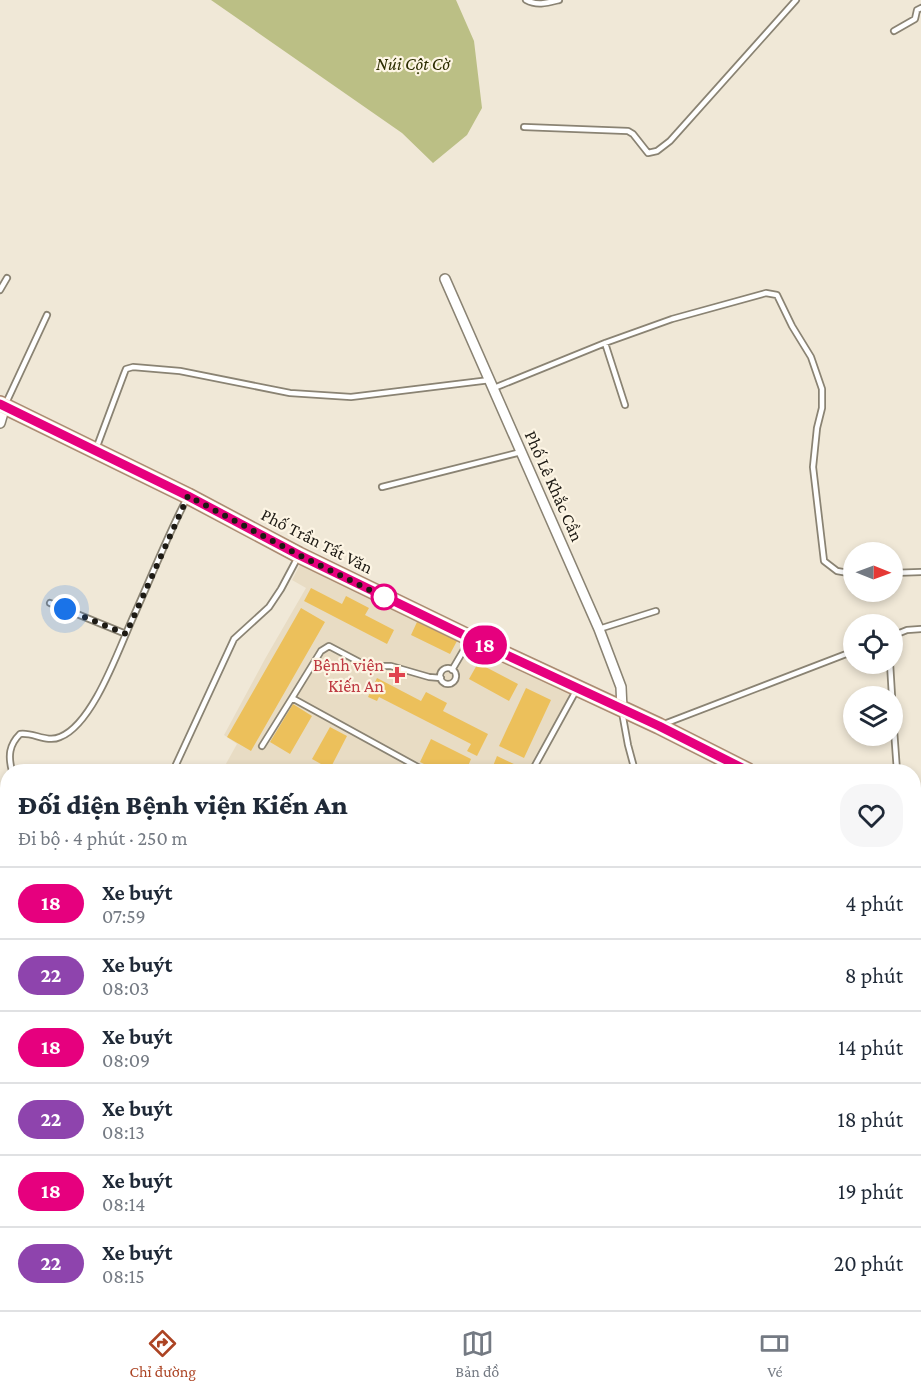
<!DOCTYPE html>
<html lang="vi">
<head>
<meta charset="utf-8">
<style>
  body { margin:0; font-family:"Crimson Pro",serif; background:#f6f6f7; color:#1f2937; height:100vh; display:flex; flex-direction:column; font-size:22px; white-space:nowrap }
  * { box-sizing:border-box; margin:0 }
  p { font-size:20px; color:#747a83 }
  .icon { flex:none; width:33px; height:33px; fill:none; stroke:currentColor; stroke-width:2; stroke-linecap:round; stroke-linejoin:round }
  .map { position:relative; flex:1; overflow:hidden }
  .drawer { position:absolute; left:0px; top:764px; width:921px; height:548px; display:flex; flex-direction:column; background:#fff; border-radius:24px 24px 0 0; box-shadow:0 3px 9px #0003 }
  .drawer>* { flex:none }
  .badge { padding:0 12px; border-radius:20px; font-size:21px; line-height:39px }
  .needle { width:39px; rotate:91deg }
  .fabs { position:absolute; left:843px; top:542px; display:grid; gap:12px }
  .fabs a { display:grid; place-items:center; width:60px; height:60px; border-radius:50%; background:#fff; box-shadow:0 3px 9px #0003; font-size:30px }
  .you { position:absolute; width:30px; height:30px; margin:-15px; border:4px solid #fff; border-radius:50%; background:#1a73e8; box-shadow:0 0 0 9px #1a73e833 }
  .map>.badge { position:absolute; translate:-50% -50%; box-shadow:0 0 0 3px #fff }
  .round { display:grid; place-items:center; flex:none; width:63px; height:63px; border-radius:24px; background:#f6f6f7 }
  .headline { display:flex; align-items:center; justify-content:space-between; height:102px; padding:0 18px }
  h1 { font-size:28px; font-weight:800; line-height:45px }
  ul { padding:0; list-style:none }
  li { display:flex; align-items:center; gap:18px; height:72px; padding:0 18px; border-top:2px solid #e0e1e3 }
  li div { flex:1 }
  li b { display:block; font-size:22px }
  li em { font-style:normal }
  li .badge { min-width:66px; font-weight:700; text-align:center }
  .tabs { display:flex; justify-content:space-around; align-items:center; height:84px; border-top:2px solid #e0e1e3; background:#fff; font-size:16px; color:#747a83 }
  .tabs a { display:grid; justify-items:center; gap:3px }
  .tabs .active { color:#ac4424 }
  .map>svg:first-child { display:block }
  .built { fill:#e8dcc4 }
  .green { fill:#bbbf85 }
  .building { fill:#ecc05b }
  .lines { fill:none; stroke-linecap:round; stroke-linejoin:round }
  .lane-casing { stroke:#8a8373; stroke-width:8 }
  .street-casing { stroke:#8a8373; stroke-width:12 }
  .secondary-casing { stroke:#8a8373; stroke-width:16 }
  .primary-casing { stroke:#a98a72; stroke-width:18 }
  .lane { stroke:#fff; stroke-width:4.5 }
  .street { stroke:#fff; stroke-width:9 }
  .secondary { stroke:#fceee4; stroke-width:14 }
  .primary { stroke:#f8ddc9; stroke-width:15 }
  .line-casing { stroke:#fff; stroke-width:14 }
  .line { stroke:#e6007e; stroke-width:9 }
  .walk { stroke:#1d1a14; stroke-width:6; stroke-dasharray:0 10.8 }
  .stop-dot { fill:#fff; stroke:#e6007e; stroke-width:3 }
  .health-dot { fill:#e0444e; stroke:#fdf5e4; stroke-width:2 }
  .labels { text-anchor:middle; stroke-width:4.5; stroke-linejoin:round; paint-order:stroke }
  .park-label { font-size:18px; font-style:italic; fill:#2b2c00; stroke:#fdf5e4 }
  .street-label { font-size:18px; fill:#1d1a14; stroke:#fdf5e4 }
  .health-label { font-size:18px; fill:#be3a42; stroke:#fdf5e4; text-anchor:end }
</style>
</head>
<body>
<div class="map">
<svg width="921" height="1310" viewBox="0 0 921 1310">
  <rect width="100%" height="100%" fill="#f0e8d7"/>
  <path class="built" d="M302,561L572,691L529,771H222L237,744L224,735L265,659L306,588L292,580Z"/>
  <path class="green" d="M211,0H456L474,41L482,108L467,135L433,163L402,133Z
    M921,1025V1138H914V1029Z
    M7,1198V1297L0,1302V1206Z"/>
  <path class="building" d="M311,588L342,604L346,596L369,608L365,615L394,630L387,644L304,601Z
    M301,608L325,622L251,751L227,737Z
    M417,622L457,641L450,654L411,635Z
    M478,663L518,684L509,701L469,679Z
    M377,678L421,701L426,692L447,703L443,711L488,734L477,756L467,751L471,744L379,697L377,701L368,697Z
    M526,688L551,700L524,758L499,746Z
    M293,704L312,716L290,754L270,742Z
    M330,727L347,736L330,769L312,759Z
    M431,739L471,759L466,771H438L420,762Z
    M497,756L516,765L513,771H491Z"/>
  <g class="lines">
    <defs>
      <path id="lane" d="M526,0C537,6 547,3 559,0
        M894,31L915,19L917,10L921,8
        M524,127L628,131L633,134L648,153L657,151L670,141L796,0
        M0,290L7,278
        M605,343L625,405
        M494,388L605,343L672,319L766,293L777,295L792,326L811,357L822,389V408L817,428L813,467L824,561L837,571L854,574
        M6,403L47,315
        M96,449L124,374L126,369L133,367L180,371L290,393L351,397L490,380
        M382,487L521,452
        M892,573L921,572
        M50,603L126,634
        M599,629L656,611
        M892,636L907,630L921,629
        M890,663L892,696
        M440 676a8 8 0 1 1 16 0a8 8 0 1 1-16 0Z
        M452,670L469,641
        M892,702L897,771
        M622,712L628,745L635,771
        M664,724L854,651
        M262,746L292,698
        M12,771C8,756 9,745 20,734C33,732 47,743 60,737C94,724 120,645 135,613C152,575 167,537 186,500
        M173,771L234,639L269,607L281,589L298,557
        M425,771L292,698L321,651L329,646L367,666H391L429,677L441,678
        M532,771L577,689
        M914,819L921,818
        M0,823L8,799
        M0,918L8,906
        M0,1142L8,1135
        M914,1181H921
        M60,1304L65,1310
        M596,1304L599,1310
        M694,1307L921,1304
        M48,1310L55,1304"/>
      <path id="street" d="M445,279L599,629L621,687L622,709
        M0,423L5,406
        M0,1048L8,1051"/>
      <path id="secondary" d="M508,1304L512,1310"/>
      <path id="primary" d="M0,404L188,496L299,555L470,638L659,726L748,771
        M914,847L921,851
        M914,863L921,867
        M914,1009L921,1005
        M352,1310L367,1304"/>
    </defs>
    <use href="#lane" class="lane-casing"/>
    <use href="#street" class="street-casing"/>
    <use href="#secondary" class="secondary-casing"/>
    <use href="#primary" class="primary-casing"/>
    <use href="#lane" class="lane"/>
    <use href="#street" class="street"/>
    <use href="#secondary" class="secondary"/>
    <use href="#primary" class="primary"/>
  </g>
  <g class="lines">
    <defs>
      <path id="line" d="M0,404L188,496L299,555L470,638L659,726L748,771"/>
    </defs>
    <use href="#line" class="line-casing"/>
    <use href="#line" class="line"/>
    <path class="walk" d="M65,609L126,634L188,496L299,555L384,597"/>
  </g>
  <circle class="stop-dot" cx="384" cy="597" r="12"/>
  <path class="health-dot" d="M394 666h6v6h6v6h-6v6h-6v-6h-6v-6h6z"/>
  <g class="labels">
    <g class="park-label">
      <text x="413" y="70">Núi Cột Cờ</text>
    </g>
    <g class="street-label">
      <text transform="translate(554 486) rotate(66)" y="6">Phố Lê Khắc Cần</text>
      <text transform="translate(317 541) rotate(27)" y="6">Phố Trần Tất Văn</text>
    </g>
    <g class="health-label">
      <text x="384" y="671">Bệnh viện<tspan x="384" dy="21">Kiến An</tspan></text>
    </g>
  </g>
</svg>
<div class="fabs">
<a><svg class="needle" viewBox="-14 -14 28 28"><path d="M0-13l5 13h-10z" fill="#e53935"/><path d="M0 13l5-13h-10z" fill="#747a83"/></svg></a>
<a><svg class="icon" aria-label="locate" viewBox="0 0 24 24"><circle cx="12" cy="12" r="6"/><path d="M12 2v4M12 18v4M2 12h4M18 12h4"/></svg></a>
<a><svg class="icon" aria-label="layers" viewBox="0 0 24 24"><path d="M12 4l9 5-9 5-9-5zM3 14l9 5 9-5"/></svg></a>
</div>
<div class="you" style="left:65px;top:609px"></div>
<b class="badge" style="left:485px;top:645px;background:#e6007e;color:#fff">18</b>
<section class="drawer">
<div class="headline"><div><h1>Đối diện Bệnh viện Kiến An</h1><p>Đi bộ · 4 phút · 250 m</p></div><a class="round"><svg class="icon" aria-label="heart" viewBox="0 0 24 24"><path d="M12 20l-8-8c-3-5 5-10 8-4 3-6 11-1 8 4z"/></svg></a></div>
<ul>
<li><span class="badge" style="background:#e6007e;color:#fff">18</span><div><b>Xe buýt</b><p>07:59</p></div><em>4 phút</em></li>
<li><span class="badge" style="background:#8e44ad;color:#fff">22</span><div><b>Xe buýt</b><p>08:03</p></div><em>8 phút</em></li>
<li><span class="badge" style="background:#e6007e;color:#fff">18</span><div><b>Xe buýt</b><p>08:09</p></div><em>14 phút</em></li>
<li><span class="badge" style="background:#8e44ad;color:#fff">22</span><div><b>Xe buýt</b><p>08:13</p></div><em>18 phút</em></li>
<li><span class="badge" style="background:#e6007e;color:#fff">18</span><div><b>Xe buýt</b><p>08:14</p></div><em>19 phút</em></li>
<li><span class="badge" style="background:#8e44ad;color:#fff">22</span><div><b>Xe buýt</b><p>08:15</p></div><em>20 phút</em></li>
</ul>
</section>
</div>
<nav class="tabs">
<a class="active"><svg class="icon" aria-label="directions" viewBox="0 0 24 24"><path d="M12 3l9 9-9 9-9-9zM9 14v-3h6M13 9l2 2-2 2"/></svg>Chỉ đường</a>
<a><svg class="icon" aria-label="map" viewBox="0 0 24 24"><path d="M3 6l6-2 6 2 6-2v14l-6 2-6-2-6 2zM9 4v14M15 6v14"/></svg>Bản đồ</a>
<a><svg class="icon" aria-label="tickets" viewBox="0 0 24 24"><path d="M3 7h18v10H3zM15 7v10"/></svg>Vé</a>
</nav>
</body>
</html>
